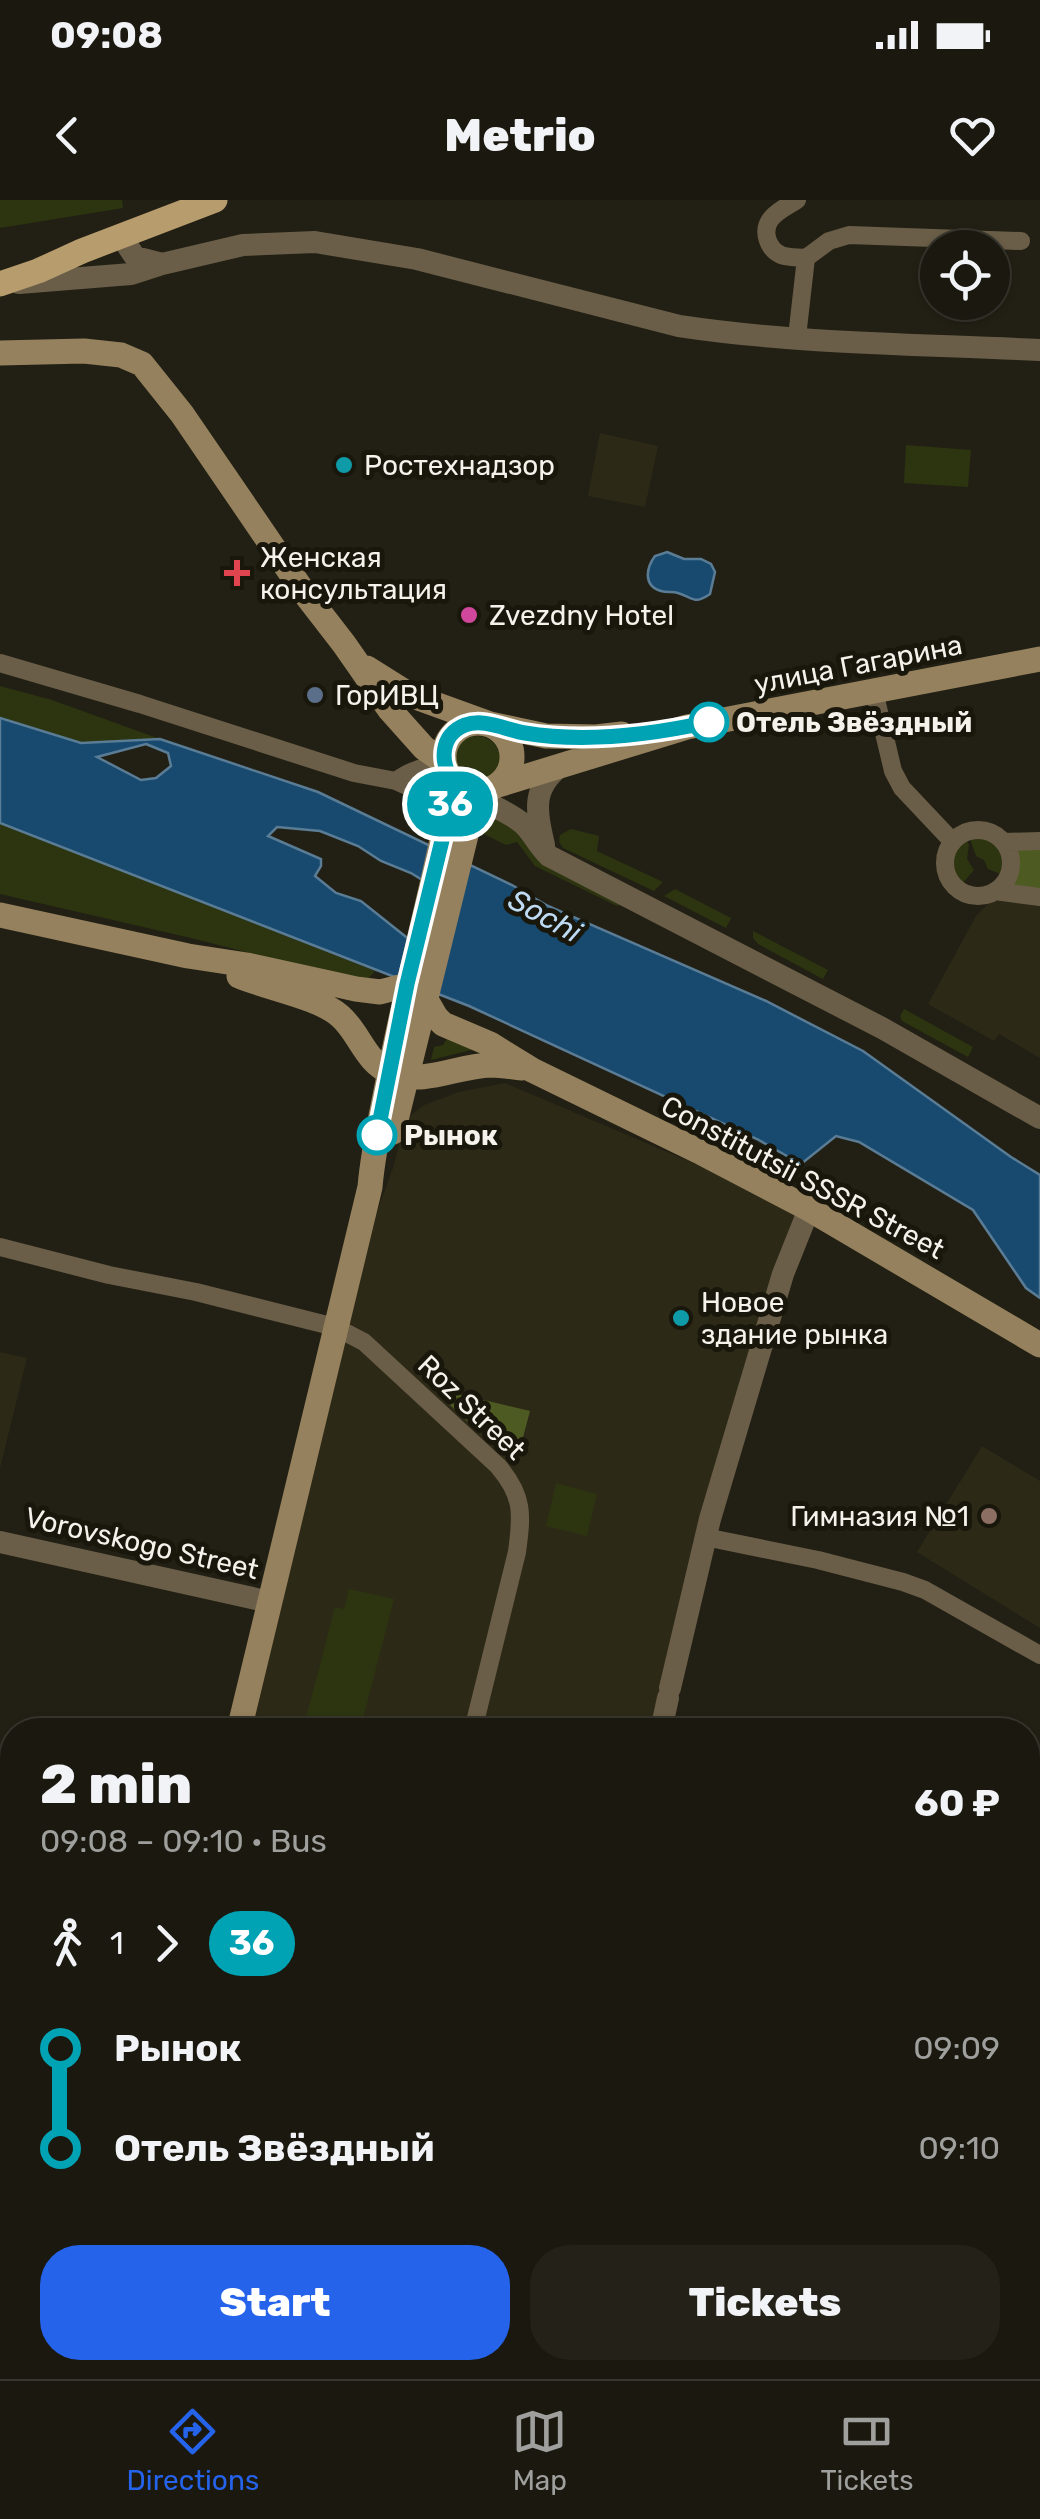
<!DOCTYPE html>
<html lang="en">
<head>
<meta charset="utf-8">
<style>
  body { margin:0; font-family:Rubik,sans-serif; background:#232118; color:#f1f3f6; height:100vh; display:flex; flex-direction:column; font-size:38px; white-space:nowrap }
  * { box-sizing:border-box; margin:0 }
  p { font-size:32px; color:#9fa09e }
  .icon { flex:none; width:55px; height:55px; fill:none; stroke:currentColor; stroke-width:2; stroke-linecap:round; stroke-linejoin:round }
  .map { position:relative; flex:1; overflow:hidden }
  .panel { position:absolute; left:0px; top:1518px; width:1040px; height:662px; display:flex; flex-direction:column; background:#1a180f; border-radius:40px 40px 0 0; box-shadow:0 2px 8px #0004,0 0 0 2px #38372f }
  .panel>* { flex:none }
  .badge { padding:0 20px; border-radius:32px; font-size:35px; line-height:65px }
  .buttons { position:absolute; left:920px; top:30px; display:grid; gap:20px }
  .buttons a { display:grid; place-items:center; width:90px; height:90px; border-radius:50%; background:#1a180f; box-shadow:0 2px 8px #0004,0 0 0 2px #38372f; font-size:50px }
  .map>.badge { position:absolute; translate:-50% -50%; box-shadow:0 0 0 5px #fff }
  .legs { display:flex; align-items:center; gap:15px; height:110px; padding:0 40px; font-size:32px }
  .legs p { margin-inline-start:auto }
  .summary { display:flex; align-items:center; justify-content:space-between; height:170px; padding:0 40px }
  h1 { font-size:55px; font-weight:800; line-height:75px }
  .cta { display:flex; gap:20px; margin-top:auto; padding:20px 40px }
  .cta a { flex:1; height:115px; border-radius:40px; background:#2563eb; color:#fff; font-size:40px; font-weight:800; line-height:115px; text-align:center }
  .cta a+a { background:#232118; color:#f1f3f6 }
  ul { padding:0 40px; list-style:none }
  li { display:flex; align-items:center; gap:35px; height:100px; font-size:38px }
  li i { display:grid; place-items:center; width:15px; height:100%; margin:0 12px; background:currentColor }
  li i::after { content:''; width:25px; height:25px; margin:-12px; border:8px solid; border-radius:50%; background:#1a180f }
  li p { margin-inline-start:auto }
  li:first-child i { background:linear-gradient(#0000 50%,currentColor 0) }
  li:last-child i { background:linear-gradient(currentColor 50%,#0000 0) }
  .status { display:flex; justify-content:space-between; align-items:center; height:70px; padding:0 50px; background:#1a180f; direction:ltr }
  .status svg { height:28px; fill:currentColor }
  header { display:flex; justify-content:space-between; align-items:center; height:130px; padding:0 40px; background:#1a180f; font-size:45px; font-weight:800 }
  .menu { display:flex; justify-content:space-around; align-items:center; height:140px; border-top:2px solid #38372f; background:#1a180f; font-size:28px; color:#9fa09e }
  .menu a { display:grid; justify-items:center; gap:5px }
  .menu .active { color:#2563eb }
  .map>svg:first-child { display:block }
  .built { fill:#2d2917 }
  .green { fill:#2c3510 }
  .forest { fill:#4d5b22 }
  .water { fill:#184a70; stroke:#5a7c95; stroke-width:2.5; fill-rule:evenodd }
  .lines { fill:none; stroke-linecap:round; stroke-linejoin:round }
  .minor { stroke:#6b5e48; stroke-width:18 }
  .tertiary { stroke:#6b5e48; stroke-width:22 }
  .secondary { stroke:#95815d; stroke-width:25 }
  .primary { stroke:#b79c6d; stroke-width:25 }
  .rail-casing { stroke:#d4d2ca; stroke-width:9 }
  .rail { stroke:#19170c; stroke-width:5; stroke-dasharray:15; stroke-linecap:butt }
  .line-1-casing { stroke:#fff; stroke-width:22 }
  .line-1 { stroke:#00a3b4; stroke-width:15 }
  .culture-dot { fill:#0f9aa8; stroke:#19170c; stroke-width:4 }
  .health-dot { fill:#e0444e; stroke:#19170c; stroke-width:4 }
  .hotel-dot { fill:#d1479c; stroke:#19170c; stroke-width:4 }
  .service-dot { fill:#5c6f8a; stroke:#19170c; stroke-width:4 }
  .stop-1-dot { fill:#fff; stroke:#00a3b4; stroke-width:5 }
  .education-dot { fill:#8d6e63; stroke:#19170c; stroke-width:4 }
  .labels { text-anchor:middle; stroke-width:10; stroke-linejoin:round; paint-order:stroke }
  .poi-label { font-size:28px; fill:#f4f2eb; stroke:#19170c; text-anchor:start }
  .street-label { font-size:28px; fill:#f4f2eb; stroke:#19170c }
  .stop-label { font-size:28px; font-weight:bold; fill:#f4f2eb; stroke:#19170c; text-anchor:start }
  .water-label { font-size:30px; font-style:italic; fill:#bfdbf4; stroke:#19170c }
</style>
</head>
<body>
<div class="status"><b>09:08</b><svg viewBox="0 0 49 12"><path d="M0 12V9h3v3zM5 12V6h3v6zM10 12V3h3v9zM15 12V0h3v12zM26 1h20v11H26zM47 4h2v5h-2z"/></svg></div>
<header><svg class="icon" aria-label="back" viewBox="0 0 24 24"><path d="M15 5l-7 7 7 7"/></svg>Metrio<svg class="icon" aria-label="heart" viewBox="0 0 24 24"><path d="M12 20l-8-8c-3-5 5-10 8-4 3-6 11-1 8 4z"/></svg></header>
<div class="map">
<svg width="1040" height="2179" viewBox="0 0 1040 2179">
  <rect width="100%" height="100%" fill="#222014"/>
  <path class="built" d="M600,233L658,246L645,307L588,296Z
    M999,698L1040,704V858L999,834L994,841L928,804L976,716L990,702Z
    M505,883L794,1006L801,1015L656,1530H247L339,1159L378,1009L394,965L405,920L424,905L459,892Z
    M0,1152L27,1158L0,1268Z
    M982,1246L1040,1281V1428L917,1352Z
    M0,2001H12V2168H1028V2162L1040,2165V2179H0Z"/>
  <path class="green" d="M0,0H122L123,8L0,28Z
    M906,245L971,250L968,287L904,283Z
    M0,486L52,500L160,539L81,543L0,518Z
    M454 559a23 23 0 1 1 46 0a23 23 0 1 1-46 0Z
    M499,617L627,702L617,706L535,666L517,642L506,645L484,634L480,627L484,623Z
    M0,623L375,771L367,780L361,781L191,738L0,694Z
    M571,629L599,636L597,651L663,682L654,691L563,648L559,642L560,635Z
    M974,634C998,635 1010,652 1003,675L988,669L984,660L976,656L969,636Z
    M965,637L969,645L967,659L974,670L961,685C945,669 948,650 965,637Z
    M675,689L731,718L726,728L664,696Z
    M753,731L828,770L823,779L758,744L753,738Z
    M904,809L973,847L968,857L902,821L900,816Z
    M448,837L483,847L431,860L434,847L443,845Z
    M556,1283L597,1294L587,1336L546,1326Z
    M349,1389L394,1399L360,1530H303L335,1407L344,1409Z
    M12,1744V1835L0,1834V1745Z"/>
  <path class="forest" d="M1040,641V697L1002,685L1011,669L1009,650Z
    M450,1192L530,1211L518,1256L512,1262L498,1248L505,1238L487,1223L478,1232L449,1204Z"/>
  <path class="water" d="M667,352L684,359H701L711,364L715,372L710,394C694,405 694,398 678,393C673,391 667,393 661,391C643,386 646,368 655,356Z
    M0,518L81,543L160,539L318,592L512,685L548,706L766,801L863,851L1011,957L1040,975V1098L1026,1088L973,1010L859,942L836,936L801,964L757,939L469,806L0,623ZM146,544L168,553L171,566L156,578L141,580L97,557ZM277,627L320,631L358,646L381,661L411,673L427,683L420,748L361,701L336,693L315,676L321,666V659L268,636Z"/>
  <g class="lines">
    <path class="minor" d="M797,0C788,6 776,11 770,20C762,32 768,49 781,55C788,58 798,57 806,58
      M797,137L806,58L829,41L849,35L1021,41
      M0,463L140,504L354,573L396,581L407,586L428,587L454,582
      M874,491L893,571L902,588L952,641
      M396,581C410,570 427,566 444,562
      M945 663a33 33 0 1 1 66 0a33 33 0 1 1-66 0Z
      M1005,642L1040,641
      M995,691L1040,697
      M0,1047L109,1075L196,1092L335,1127L364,1142L498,1266C524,1296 522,1315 517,1352L473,1530
      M705,1337L818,1360L903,1382L925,1390L1040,1455
      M0,1571L12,1569
      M0,1733L12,1732"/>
    <path class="tertiary" d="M121,36L135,57L162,64
      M19,83L131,74L162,64L243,45L315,42L417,59L679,126C798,144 920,144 1040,150
      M479,599C494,607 511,613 523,624C533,633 538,646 549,656L882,828L1040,918
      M544,645C536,610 531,587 563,564
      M0,1342L270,1402
      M670,1488L710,1319L783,1074L809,1009
      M661,1530L668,1498"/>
    <path class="secondary" d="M0,153L84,151L121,155L142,164L182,214L303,391L344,444L390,510L424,548L444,562
      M367,468L410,495L490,524L546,536L596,537L622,534
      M444 557a34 34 0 1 1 68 0a34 34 0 1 1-68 0Z
      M498,585L687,527L1040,459
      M0,715L188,756L247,765L356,789L380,792L407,785
      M239,776C267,788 319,797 340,816C360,833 365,863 392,873C428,885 455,866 491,865C502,865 512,867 522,868
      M425,798L436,817L443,824L490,844L532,870L698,951L809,1009L1040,1145
      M393,932L470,619L479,599L489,589
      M239,1530L370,987C373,951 381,917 388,881C407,781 435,682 454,582"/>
    <path class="primary" d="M0,84L38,71L82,51L215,0
      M0,1879L12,1877
      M1028,2059L1040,2063"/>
    <defs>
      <path id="rail" d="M0,2155H12
        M676,2168L860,2173L902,2179"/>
    </defs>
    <use href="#rail" class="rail-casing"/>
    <use href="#rail" class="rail"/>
  </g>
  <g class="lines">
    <defs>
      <path id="line-1" d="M377,935L407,784L446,624L454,582C439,563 440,535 465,525C484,518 506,530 525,533C585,543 650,535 709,522"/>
    </defs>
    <use href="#line-1" class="line-1-casing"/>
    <use href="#line-1" class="line-1"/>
  </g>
  <g class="culture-dot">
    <circle cx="344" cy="265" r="10"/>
    <circle cx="681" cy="1118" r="10"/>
  </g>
  <path class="health-dot" d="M232 358h10v10h10v10h-10v10h-10v-10h-10v-10h10z"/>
  <circle class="hotel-dot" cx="469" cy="415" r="10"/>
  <circle class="service-dot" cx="315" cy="495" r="10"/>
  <g class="stop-1-dot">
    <circle cx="709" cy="522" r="18"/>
    <circle cx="377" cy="935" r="18"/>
  </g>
  <circle class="education-dot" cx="989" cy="1316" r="10"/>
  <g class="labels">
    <g class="poi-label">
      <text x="364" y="275">Ростехнадзор</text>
      <text x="260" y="367">Женская<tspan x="260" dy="32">консультация</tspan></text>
      <text x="489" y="425">Zvezdny Hotel</text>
      <text x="335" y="505">ГорИВЦ</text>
      <text x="701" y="1112">Новое<tspan x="701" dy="32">здание рынка</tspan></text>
      <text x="969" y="1326" text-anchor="end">Гимназия №1</text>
    </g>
    <g class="street-label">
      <text transform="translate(858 464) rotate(-11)" y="10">улица Гагарина</text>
      <text transform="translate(803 977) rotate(28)" y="10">Constitutsii SSSR Street</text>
      <text transform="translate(472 1207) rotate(44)" y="10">Roz Street</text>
      <text transform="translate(142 1343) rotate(13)" y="10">Vorovskogo Street</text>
    </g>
    <g class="stop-label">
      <text x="736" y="532">Отель Звёздный</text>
      <text x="404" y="945">Рынок</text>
    </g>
    <g class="water-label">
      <text transform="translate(545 716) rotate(29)" y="10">Sochi</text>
    </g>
  </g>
</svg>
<div class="buttons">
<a><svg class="icon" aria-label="locate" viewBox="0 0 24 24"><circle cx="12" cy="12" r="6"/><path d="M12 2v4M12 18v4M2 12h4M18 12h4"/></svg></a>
</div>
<b class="badge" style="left:450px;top:604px;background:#00a3b4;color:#fff">36</b>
<section class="panel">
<div class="summary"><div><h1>2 min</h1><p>09:08 – 09:10 · Bus</p></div><b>60 ₽</b></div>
<div class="legs"><svg class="icon" aria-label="walk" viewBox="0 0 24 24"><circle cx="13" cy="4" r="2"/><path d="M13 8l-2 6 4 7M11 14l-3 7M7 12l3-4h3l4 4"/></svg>1<svg class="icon" aria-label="forward" viewBox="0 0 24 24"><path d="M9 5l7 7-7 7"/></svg><b class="badge" style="background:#00a3b4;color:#fff">36</b></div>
<ul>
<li><i style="color:#00a3b4"></i><b>Рынок</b><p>09:09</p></li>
<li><i style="color:#00a3b4"></i><b>Отель Звёздный</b><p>09:10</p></li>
</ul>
<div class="cta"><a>Start</a><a>Tickets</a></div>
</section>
</div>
<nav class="menu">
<a class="active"><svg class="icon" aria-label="directions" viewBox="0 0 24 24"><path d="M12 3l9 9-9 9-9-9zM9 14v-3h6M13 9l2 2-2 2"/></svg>Directions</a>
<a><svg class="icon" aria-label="map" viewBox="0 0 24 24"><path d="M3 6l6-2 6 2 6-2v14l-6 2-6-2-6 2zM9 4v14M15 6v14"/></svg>Map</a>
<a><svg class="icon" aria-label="tickets" viewBox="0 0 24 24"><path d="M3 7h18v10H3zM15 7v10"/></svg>Tickets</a>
</nav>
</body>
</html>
